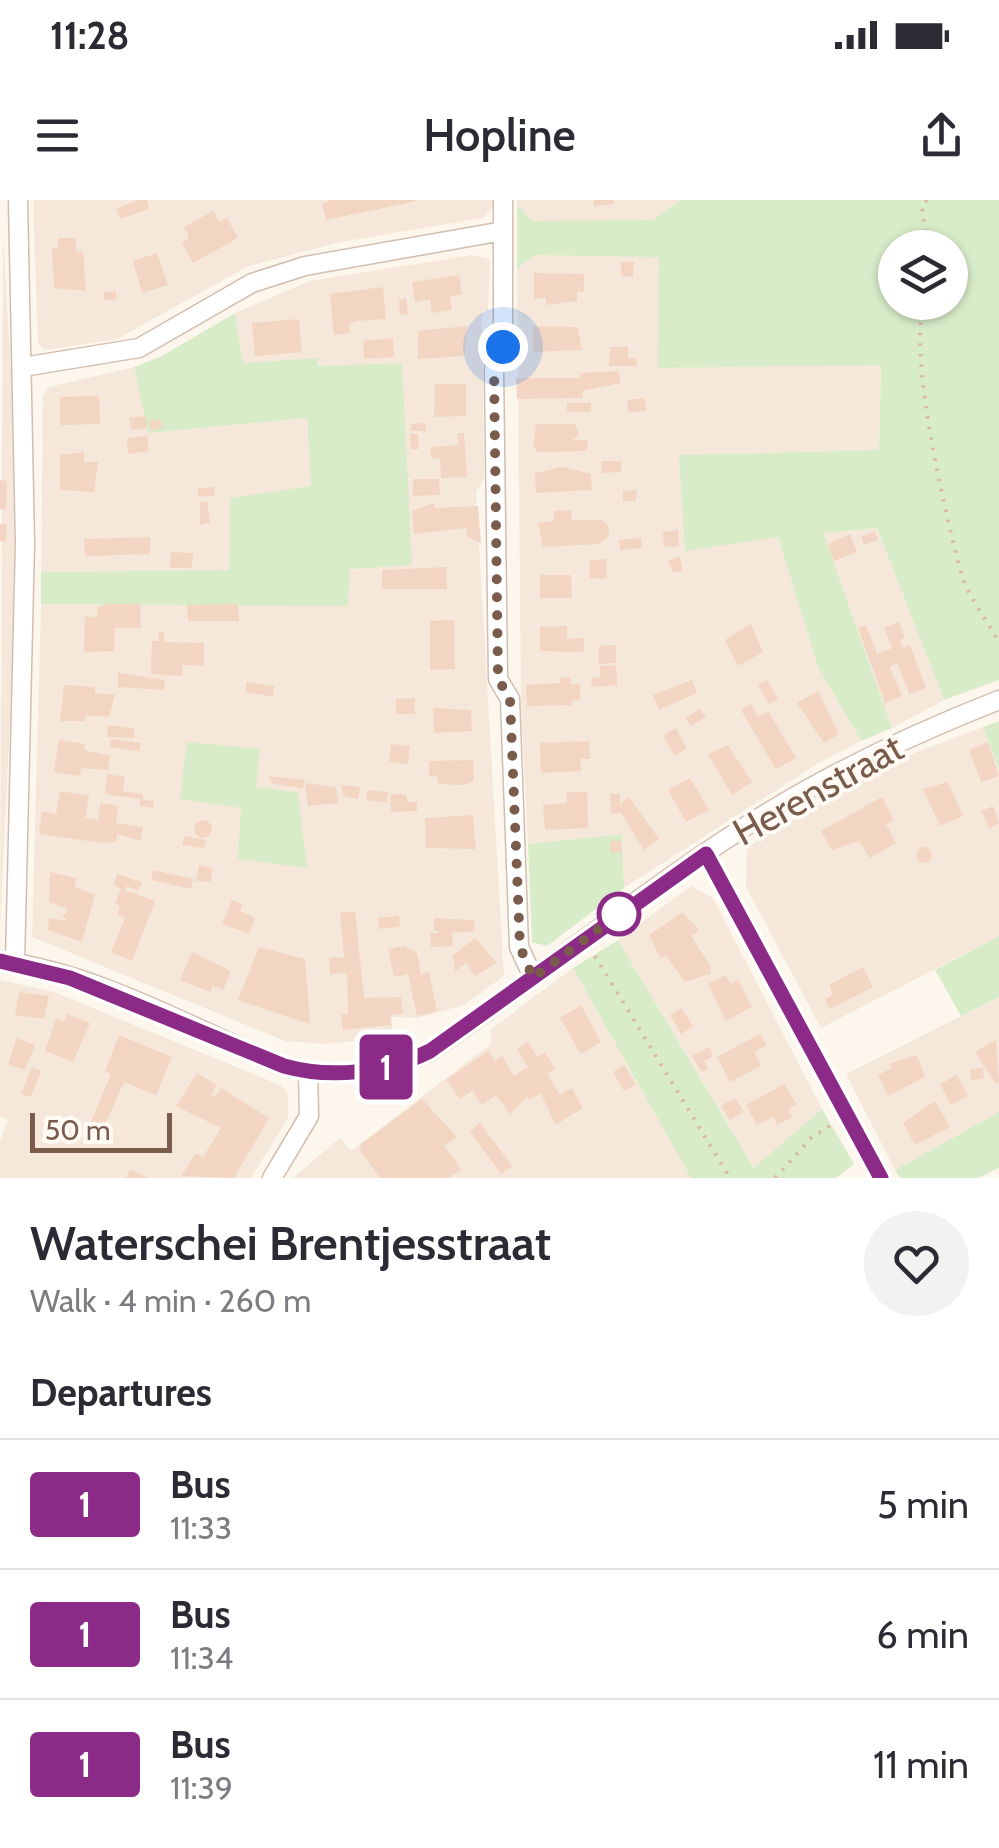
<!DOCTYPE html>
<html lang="en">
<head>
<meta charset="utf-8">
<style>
  body { margin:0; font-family:Cabin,sans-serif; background:#f2f2f3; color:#2b2b33; height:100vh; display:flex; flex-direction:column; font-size:38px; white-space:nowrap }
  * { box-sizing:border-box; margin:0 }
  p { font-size:32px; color:#7c7c81 }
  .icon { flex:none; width:55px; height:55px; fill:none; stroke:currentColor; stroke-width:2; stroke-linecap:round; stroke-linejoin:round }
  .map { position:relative; height:978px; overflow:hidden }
  .details { display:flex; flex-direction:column; background:#fff; flex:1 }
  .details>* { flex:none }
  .badge { padding:0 20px; border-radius:8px; font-size:35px; line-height:65px }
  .tools { position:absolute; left:878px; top:30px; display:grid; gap:20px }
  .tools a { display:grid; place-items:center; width:90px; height:90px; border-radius:50%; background:#fff; box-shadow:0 2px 8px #0004; font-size:50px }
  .scale { position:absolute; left:30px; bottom:25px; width:142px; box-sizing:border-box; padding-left:10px; border:5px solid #7a5c4d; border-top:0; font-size:28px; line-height:35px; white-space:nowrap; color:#7a5c4d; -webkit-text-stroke:8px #fffaf3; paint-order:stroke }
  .you { position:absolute; width:50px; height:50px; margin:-25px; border:8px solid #fff; border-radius:50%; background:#1a73e8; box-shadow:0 0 0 15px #1a73e833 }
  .map>.badge { position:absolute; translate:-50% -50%; box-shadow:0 0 0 5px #fff }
  h2 { padding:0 30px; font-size:38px; line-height:90px }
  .round { display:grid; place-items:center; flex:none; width:105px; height:105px; border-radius:52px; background:#f2f2f3 }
  .head { display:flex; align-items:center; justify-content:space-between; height:170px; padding:0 30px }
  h1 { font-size:48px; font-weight:600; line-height:75px }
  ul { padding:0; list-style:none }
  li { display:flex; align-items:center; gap:30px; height:130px; padding:0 30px; border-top:2px solid #e1e1e2 }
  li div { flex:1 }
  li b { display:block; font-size:38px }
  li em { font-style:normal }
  li .badge { min-width:110px; font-weight:700; text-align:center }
  .status { display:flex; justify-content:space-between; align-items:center; height:70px; padding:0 50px; background:#fff; direction:ltr }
  .status svg { height:28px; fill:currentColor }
  header { display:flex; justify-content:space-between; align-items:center; height:130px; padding:0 30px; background:#fff; font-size:45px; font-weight:600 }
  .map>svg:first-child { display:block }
  .residential { fill:#f5e8da }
  .green { fill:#d8ecc9; fill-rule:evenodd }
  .building { fill:#f3d5c3 }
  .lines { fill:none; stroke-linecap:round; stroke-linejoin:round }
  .minor-casing { stroke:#d1beb0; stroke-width:21 }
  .path { stroke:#d9b8a5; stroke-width:4; stroke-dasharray:2.5 8; stroke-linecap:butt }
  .minor { stroke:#fff; stroke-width:18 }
  .line-casing { stroke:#fff; stroke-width:22 }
  .line { stroke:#8c2b87; stroke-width:15 }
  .walk { stroke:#7a5c4d; stroke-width:10; stroke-dasharray:0 18 }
  .stop-dot { fill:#fff; stroke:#8c2b87; stroke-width:5 }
  .labels { text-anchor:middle; stroke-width:8; stroke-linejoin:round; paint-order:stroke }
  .street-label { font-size:38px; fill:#7a5c4d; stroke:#fffaf3 }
</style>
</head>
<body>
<div class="status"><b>11:28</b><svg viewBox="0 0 49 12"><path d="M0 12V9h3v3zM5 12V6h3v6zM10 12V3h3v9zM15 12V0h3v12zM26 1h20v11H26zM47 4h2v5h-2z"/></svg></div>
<header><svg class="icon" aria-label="menu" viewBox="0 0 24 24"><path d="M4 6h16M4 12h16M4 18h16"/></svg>Hopline<svg class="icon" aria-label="share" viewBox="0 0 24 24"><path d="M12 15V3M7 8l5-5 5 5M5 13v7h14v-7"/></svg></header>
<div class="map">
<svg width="999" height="978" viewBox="0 0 999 978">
  <rect width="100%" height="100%" fill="#fdf6ec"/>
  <path class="residential" d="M33,0H492L493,7L483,18L341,42L249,66L117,139L45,150L38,144Z
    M517,0H680L653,20L580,23L532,21L517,5Z
    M3,33L15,240L13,462L0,725Z
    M472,55L490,59L488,110L482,112L484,278L476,292L504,776L464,805L417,818L392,817V837L325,844L285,841L32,737L41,404L348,405L349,369L318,158L243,163L235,113L310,81Z
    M533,55L659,56V168L881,164L879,250L680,255L778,337L818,467L861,541L817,564L624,688L622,634L528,644L521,502L517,69Z
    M134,167L149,233L307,218L311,286L230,370L41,372L43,196L49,187Z
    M877,328L944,500L892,528L822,333Z
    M983,527L999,570V736L821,828L746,687L747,647L893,561Z
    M691,686L713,698L822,909L755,969L618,740Z
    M573,768L691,978H293L340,938L351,951L492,843L490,830Z
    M0,780L54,792L280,885L288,893V918L251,978H0V941L8,920L0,917Z
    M999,797V912L895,970L846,874Z"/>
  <path class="green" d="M680,0H999V480L944,500L877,328L823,333L892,528L861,541L818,467L778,337L685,351L679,255L879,250L881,165L658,168L659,57L534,55L517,69V5L532,21L653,20ZM895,48H950V102H895Z
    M235,113L243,163L318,158V166L402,163L412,365L350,369L348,406L41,404V372L229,370L230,298L311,286L307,218L148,233L134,167L162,156Z
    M999,521V570L983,527Z
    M187,542L260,549L256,587L298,592L307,668L238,659L241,608L180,599Z
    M622,634L624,688L547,746L532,742L528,644Z
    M999,736V797L961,816L935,770Z
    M618,740L754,968L822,909L854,964L836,978H691L573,768Z
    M999,912V968L978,978H900L895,970Z"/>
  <path class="building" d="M137,0H147L149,9L120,19L116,9Z
    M331,0H415L416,1L326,20L322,4Z
    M594,0H614V4L594,6Z
    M213,11L219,22L227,18L238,38L193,63L182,43L189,38L184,27Z
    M58,38H75L77,52L83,51L86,91L54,88L52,48H58Z
    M157,53L168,85L142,93L133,61Z
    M621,62H634L633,77L621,76Z
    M534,73L584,74V92L577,91V101L546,105V98L534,99Z
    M459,75L462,94L450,96L452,110L432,113L430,99L415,102L412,82Z
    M383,87L386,119L357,121L349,124L350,133L334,135L330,94Z
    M116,91V99L105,101L103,92Z
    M406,98L408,114L400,115L399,100Z
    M299,119L302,152L255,156L252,123Z
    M467,126L464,156L418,159V131Z
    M533,126L578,127L582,150L533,152Z
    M393,138L394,157L364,159L363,141Z
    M610,147H628V158H637V166H609Z
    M619,171L620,183L582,191L583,198L517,199L516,178H580V173Z
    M435,184H466V216L434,217Z
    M99,196L100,224L60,225V197Z
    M645,198L646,211L628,212L627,200Z
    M567,203H591V212H567Z
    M146,216L147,228L131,230L129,218Z
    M160,219L162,228L151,230L149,221Z
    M426,223V231H411V224Z
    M536,224H575L579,235L573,240H588L587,251L538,252L533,247Z
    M457,233H464L467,277L441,278L440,259L431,258L430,247L458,245Z
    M410,234H418L419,249H411Z
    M147,236L149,251L128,254L127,238Z
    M84,252V262H98L94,292L60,290V255Z
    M601,261H621V272L602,273Z
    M563,267L591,274L592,290L536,293L535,273Z
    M413,279H439L440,295L413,296Z
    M0,280L7,281L6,310L0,309Z
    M214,287L215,296L198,297V288Z
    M637,290L636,301H623V291Z
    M207,301L210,323L200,325V302Z
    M434,303L435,308L478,306L481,343L467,337L466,328L414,334L412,311Z
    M571,310L572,320H602L608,325L609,336L599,344L543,347L538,323L554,321V311Z
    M0,324H7L6,342L0,341Z
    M678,330L679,346L664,347L663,332Z
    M875,331L878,340L864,345L861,337Z
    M850,334L857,352L834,361L828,344Z
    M150,337V354L85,356L84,339Z
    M641,338L642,348L620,350L619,340Z
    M171,352L193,353L192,368H170Z
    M680,357L683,371L673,373L668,360Z
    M607,359V378L589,379L590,360Z
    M447,367V389H382V370Z
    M540,375H571L572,398H540Z
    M107,404H140L141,428H115L114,451L84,452L85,416L97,418V407Z
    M238,404L239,421H188L187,405Z
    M454,420L455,469L430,470V421Z
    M899,422L905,438L900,440L903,448L910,445L926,488L909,494L897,463L890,467L902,496L885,503L858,428L866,425L877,454L892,448L884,428Z
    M751,424L763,452L738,466L725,440Z
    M567,426V439L584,438V452L540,451V427Z
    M159,432H164V442L204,443V466L183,465L182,476L151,474L152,441H158Z
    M616,445V463L599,464V446Z
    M616,465L617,485L592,487L591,478L600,477V466Z
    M118,473L165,480L164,490L118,487Z
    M571,477V484H580V500L572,501V505L527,506L526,485L560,483V478Z
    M692,480L697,493L659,510L653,495Z
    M767,480L778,499L769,504L758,485Z
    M246,482L274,486L273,497L246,492Z
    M64,485L95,487V493L115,495L109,517L86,515L85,521H60Z
    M818,491L839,534L824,543L797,503Z
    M415,498V514H396V499Z
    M751,504L758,517L768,511L796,558L776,569L741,510Z
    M433,508L471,510L472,531L434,533Z
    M700,509L706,517L691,526L685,518Z
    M108,525L134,528V538L107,537Z
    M676,528L687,548L675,556L663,536Z
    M111,539L141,543L139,551L110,547Z
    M59,540L85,544L84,550L110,556L108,570L81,568L80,576L54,572Z
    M589,541L590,559H580L581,571L541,573L540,543Z
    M988,542L999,576L981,582L969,550Z
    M391,544L410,546L408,564L389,562Z
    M728,545L752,582L732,595L708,554Z
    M473,560L474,581L464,585L438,584L437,576L429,577V561Z
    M107,574L125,577L123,591L143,594L142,599L154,601L153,608L140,606V599L105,594Z
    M268,576L304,580L303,588L273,584Z
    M690,578L709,610L686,622L668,590Z
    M948,582L963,616L940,626L923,589Z
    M305,583L336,587L338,603L308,606Z
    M341,585L360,587L358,599L343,596Z
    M367,590L388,592L387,603L366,600Z
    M60,591L89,596L85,618L98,620L100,603L118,606L116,623L143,627L141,641L117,634L116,642L102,643L39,634L42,611L56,614Z
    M567,592H587L588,628L545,630L543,605L567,603Z
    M400,594L407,596V602H417V611L391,612L390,595Z
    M610,594H620V604L629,597L659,639L644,650L621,613L611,614Z
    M882,597L894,620L886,624L896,643L870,658L859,641L832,650L821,631Z
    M993,606L999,623L989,628L981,611Z
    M473,615L476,649L426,648L425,618Z
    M194 629a9 9 0 1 1 18 0a9 9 0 1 1-18 0Z
    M184,636L206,640L204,648L182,645Z
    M610,641H621L622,652L610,653Z
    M916 655a8 8 0 1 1 16 0a8 8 0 1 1-16 0Z
    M199,665L213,668L210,682L196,681Z
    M153,670L193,679L191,689L151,680Z
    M50,672L77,678L74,687L95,694L82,742L48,730L49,718L68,721L63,716L68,709L49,702Z
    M117,674L142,682L138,691L127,686L125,690L155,701L132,761L111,752L125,718L117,714L120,706L115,703L121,689L113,685Z
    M232,700L243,704L240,711L255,718L249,734L222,724Z
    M355,711L364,798L401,797L403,814L391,815V825L343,830L341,814L348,813L347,773L330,774L329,758L344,757L340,713Z
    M683,712L699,730L691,736L711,767L710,774L685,782L666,756L661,759L649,735Z
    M399,716L400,727L379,729L378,718Z
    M434,718L474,720L475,731L452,733L453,746L431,747L430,733H440L434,730Z
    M475,738L497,763L475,776L466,763L455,771L453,755Z
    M404,746L417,753L421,774L429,772L437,811L417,816L408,774L394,777L388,749Z
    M259,747L305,759L310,824L238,800Z
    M192,752L231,771L223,790L213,785L210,792L180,780Z
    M863,767L873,787L830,809L825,799L833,795L829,785Z
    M726,775L731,784L738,780L752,807L726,821L708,784Z
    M19,792L49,796L44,819L15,815Z
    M581,805L601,842L581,854L560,818Z
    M682,808L693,827L681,834L670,815Z
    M67,814L90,823L73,862L45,851L56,819L64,822Z
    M760,834L767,845L754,852L761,866L730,882L717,857Z
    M119,835L172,857L156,895L124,882L103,929L90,924L111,874L105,871Z
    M17,838L35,845L25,870L8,865Z
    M996,840L999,882L996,884L975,852Z
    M528,842L537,857L545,852L555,869L547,874L560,895L572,888L583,908L555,925L541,893L529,900L527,897L510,914L496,895L482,905L472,891L460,899L446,880L488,851L495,860L502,856L514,876L528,867L517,849Z
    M709,847L713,856L704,861L708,869L702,872L692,856Z
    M917,855L925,877L888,896L878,875L892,868L889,864Z
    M624,865L636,884L624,891L613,872Z
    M32,867L41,871L31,897L21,894Z
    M983,868L984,879L971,880L970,869Z
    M197,873L217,885L211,894L215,897L221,888L269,918L234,978L181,976L196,953L203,957L221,928L176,906Z
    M957,875L968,896L951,905L940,884Z
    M784,884L797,904L788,909L792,917L777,925L773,917L757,925L746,905Z
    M735,898L744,912L730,920L721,906Z
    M422,899L457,937L444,946L461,969L449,978H380L360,950L361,944Z
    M935,901L950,927L915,945L903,923Z
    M480,923L512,966L501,974L470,932Z
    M130,969L148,978H126Z"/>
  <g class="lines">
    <defs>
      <path id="minor" d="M503,0V147L494,169L498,479L510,499L519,747L533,777
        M23,167L139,148L252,83L305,66L503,31
        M706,654L881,978
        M0,761C98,773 193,829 283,866C330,879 387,873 431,851C554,766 669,669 799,594C863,558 930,527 999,500
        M15,762L25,343L18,0
        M272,978L309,916L308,873"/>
    </defs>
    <use href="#minor" class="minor-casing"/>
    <path class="path" d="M927,0L922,6L927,48
      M925,102C906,147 947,323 962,376C969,399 989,421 999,444
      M595,756L730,978
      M775,978L811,938L831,925"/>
    <use href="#minor" class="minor"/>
  </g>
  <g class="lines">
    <defs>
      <path id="line" d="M0,761L70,778L284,866C330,879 387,873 430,851L706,654L881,978"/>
    </defs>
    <use href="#line" class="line-casing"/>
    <use href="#line" class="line"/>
    <path class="walk" d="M503,147L494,169L498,479L510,499L520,747L533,778L619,714"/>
  </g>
  <circle class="stop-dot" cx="619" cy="714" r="20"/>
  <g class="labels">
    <g class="street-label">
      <text transform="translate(818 590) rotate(-29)" y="13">Herenstraat</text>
    </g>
  </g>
</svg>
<div class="tools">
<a><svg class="icon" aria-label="layers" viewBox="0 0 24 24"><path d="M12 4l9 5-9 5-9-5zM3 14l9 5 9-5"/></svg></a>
</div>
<div class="scale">50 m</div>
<div class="you" style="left:503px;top:147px"></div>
<b class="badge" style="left:386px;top:867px;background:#8c2b87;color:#fff">1</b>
</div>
<section class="details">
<div class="head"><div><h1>Waterschei Brentjesstraat</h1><p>Walk · 4 min · 260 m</p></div><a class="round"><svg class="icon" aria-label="heart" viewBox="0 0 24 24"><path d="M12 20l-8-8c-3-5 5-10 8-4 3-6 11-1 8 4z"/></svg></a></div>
<h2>Departures</h2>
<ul>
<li><span class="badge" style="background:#8c2b87;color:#fff">1</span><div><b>Bus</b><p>11:33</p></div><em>5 min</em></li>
<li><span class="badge" style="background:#8c2b87;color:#fff">1</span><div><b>Bus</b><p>11:34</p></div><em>6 min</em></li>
<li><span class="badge" style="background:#8c2b87;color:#fff">1</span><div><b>Bus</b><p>11:39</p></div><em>11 min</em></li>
</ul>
</section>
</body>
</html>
